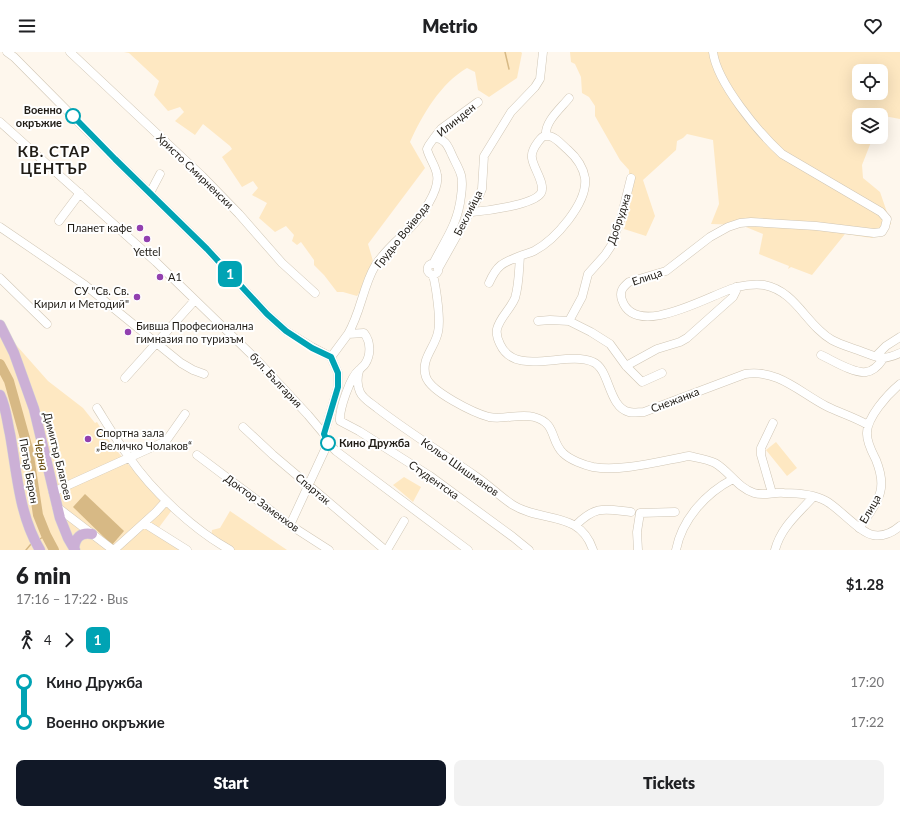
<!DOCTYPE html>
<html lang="en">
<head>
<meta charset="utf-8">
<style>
  body { margin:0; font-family:Lato,sans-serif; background:#f2f2f2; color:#202124; height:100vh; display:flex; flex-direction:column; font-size:15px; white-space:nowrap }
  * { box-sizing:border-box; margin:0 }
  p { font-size:13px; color:#757577 }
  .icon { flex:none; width:22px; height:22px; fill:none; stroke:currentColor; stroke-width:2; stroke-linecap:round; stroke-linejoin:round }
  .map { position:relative; height:498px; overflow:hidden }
  .side { display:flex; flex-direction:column; background:#fff; flex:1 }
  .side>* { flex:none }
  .badge { padding:0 8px; border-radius:6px; font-size:14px; line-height:26px }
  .fabs { position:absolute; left:852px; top:12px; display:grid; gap:8px }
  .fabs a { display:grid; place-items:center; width:36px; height:36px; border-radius:8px; background:#fff; box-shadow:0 4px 16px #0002; font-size:20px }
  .map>.badge { position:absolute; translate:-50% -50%; box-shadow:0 0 0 2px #fff }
  .legs { display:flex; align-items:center; gap:6px; height:44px; padding:0 16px; font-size:13px }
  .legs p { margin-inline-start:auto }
  .headline { display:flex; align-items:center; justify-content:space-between; height:68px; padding:0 16px }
  h1 { font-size:22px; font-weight:800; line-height:30px }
  .button { display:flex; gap:8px; margin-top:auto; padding:8px 16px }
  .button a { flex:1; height:46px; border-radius:8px; background:#111827; color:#fff; font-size:16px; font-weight:800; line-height:46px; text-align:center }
  .button a+a { background:#f2f2f2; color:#202124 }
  ul { padding:0 16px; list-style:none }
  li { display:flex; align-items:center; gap:14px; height:40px; font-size:15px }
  li i { display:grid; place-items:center; width:6px; height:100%; margin:0 5px; background:currentColor }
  li i::after { content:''; width:10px; height:10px; margin:-5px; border:3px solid; border-radius:50%; background:#fff }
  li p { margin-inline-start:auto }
  li:first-child i { background:linear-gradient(#0000 50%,currentColor 0) }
  li:last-child i { background:linear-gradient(currentColor 50%,#0000 0) }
  header { display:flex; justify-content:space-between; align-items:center; height:52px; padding:0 16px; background:#fff; font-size:18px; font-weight:800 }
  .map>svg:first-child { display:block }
  .green { fill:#fee8c2; fill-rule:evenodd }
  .water { fill:#d7b985 }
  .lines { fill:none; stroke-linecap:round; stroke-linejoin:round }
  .stream { stroke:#d7b985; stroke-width:1.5 }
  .river { stroke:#d7b985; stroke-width:10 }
  .minor-casing { stroke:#d0c6b5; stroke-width:9 }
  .major-casing { stroke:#d7d6d5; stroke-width:11 }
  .minor { stroke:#fff; stroke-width:8 }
  .major { stroke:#ccb0d6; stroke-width:10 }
  .line-1-casing { stroke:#fff; stroke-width:9 }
  .line-1 { stroke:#00a3b4; stroke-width:6 }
  .stop-1-dot { fill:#fff; stroke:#00a3b4; stroke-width:2 }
  .poi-dot { fill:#9240af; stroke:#fff; stroke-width:1.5 }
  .labels { text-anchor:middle; stroke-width:4; stroke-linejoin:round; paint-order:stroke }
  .stop-label { font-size:11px; font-weight:bold; fill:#201c16; stroke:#fff; text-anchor:end }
  .street-label { font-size:11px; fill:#201c16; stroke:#fff }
  .poi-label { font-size:11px; fill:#201c16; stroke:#fff; text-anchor:start }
  .water-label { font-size:12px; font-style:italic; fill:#664907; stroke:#fff }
  .district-label { font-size:15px; font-weight:bold; letter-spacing:1px; fill:#201c16; stroke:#fff }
</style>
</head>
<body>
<header><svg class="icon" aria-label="menu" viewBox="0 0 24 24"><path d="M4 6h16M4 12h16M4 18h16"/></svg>Metrio<svg class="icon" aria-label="heart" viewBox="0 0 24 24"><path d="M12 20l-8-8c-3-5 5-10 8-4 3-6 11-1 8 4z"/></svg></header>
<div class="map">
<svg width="900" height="498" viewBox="0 0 900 498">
  <rect width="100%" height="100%" fill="#fef7ed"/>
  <path class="green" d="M124,0H521L522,1L517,26L489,45L478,38L475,20L467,16C441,31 422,63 410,90L425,116L368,192L373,209L362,241H359L357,244L343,240H337L324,223L314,213V208L301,190L297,193L292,189L294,183L286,174L275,180L259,166L267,151L252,143L258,136L253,129L242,135L222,105L232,97L230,94L203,72L195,83L175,69L184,60L180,55L168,59L154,43L159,29L129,1Z
    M570,0H900V67L884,64L881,69V63H859V85H873L862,113L863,126L880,140L891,172L872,186L845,182L812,223L791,215L788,217L789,214L759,202L763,182L741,173L711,172L719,152L713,88L687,82L683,86L677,89L676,98L643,128L655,164L646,184L624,177L629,159V118L620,108L595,64V54L589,45L582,41L581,25L575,12L571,10ZM859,19H881V41H859Z
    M0,270L3,273L17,294L48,329L83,356L95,371L97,370C115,402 147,432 172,458L154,482L179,498H0Z
    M776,390L797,416L787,424L766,398Z
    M404,425L421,435L413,450L393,433Z
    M230,459L287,498H231L211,486L212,478L220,476Z"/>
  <path class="water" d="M85,442L124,479L112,493L73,455Z"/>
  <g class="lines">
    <path class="stream" d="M505,0L509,17
      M40,487L46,483
      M26,498L31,492"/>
    <path class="river" d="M0,312L9,329L28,397L38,463L46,483L54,498"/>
    <defs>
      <path id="minor" d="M7,0L14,5L115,107L207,197L267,262L286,279L312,295L331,305L338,321V335L324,382
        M70,0L202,124L239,162L282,211L315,241
        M713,0C717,31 759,81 782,102L881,160L887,167L885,175L882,180L874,181L816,174L751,170L740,171L728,175L710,185L666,219L629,230C623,235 619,239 622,248C636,289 713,241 737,235C746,233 756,232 764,233C796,239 806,273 832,288C841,293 853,296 863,300C880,306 882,309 900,301
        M0,70L156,210L255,306L308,363L324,382L328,391L336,399L468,498
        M546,84C544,70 561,56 569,46
        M434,86L441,77L478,50
        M150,141L160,122
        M472,160C485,159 534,153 541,141C546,132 533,116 532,106C531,101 535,94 538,90C541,86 543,83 548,84C555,84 562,93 568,98C576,105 583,115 585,126C588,151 555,188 534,199C530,201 525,202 520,204C519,217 519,233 515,246C510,258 500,265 497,277C496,282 498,288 500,292C515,326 566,298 593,310C610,317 608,355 629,360C633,361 639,360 644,360L745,322C778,317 799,340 826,354C840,361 854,365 868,373
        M59,169L80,141
        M0,175L85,233L181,311L193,318L204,322
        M427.5 217a5.5 5.5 0 1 1 11 0a5.5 5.5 0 1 1-11 0Z
        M438,217L479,144L482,137L484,104L511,60L535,35L540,27L543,0
        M433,223C436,235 441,268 438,280C435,296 420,307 426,325C431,340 474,361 489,365C504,368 520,361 534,365C557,371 550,389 563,401C570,408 584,413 593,415C621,420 661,409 689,404C698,406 707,407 715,411C729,419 738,436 754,441C764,444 774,440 784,441C797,441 815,443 826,449C839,456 860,481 873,483C884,485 892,481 900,474
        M0,226L47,272
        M489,231C497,213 502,211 520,204
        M538,269L550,268L569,269L591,280L610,292L626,314L642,330L662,321
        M569,269L582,245L588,222L605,203L611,194L621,166L631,126
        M348,282C361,260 363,234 375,214C384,199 398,188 410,176C421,165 440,138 437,123C436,114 429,106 427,97L429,93L434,86C445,86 448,94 452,103C455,110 459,116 461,123C463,130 462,137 461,144C458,172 445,188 433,212
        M821,303C832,308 854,322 866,320C874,319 879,313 883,307
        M876,304L886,294L900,285
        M331,305L348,282L364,281C371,290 371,303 365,312C363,315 360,316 359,319C357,325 357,334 360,340C363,347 371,351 377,356C408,380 442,401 474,423C488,432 499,444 513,453C542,471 580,458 593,498
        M626,314L657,297L680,290L687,286L733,245L736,239V235
        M359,318C350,325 339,358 340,369L359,379L430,424L513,485L529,498
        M125,326L195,248
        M97,356C107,372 117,389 129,405C152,439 194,478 230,498
        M243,375L273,403L385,498
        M197,403L290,473L329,498
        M53,440L166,389L185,362
        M772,441L761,403V396L773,371
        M57,455L113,498
        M144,471L187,498
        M290,473L328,391
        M576,473C596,453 605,457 631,460
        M859,476C867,465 876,454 880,441C883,431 880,418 876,408C872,400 867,391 867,382C866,366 888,342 900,332
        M114,498L156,460L166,449
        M387,498L404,469
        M638,498L637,480L640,461L675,460
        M676,498C682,467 706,441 733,427
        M775,498C781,475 798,462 813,445"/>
      <path id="major" d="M0,273L14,301L34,357L60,466L68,486L75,498
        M0,343C6,355 7,369 10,382C17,421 19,463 40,498
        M74,497C75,486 80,480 92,482"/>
    </defs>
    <use href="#minor" class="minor-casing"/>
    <use href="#major" class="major-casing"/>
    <use href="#minor" class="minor"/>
    <use href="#major" class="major"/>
  </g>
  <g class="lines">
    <defs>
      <path id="line-1" d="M73,64L115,107L207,197L267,262L286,279L312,296L331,305L338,321V335L324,382L328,391"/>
    </defs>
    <use href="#line-1" class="line-1-casing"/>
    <use href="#line-1" class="line-1"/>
  </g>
  <g class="stop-1-dot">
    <circle cx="73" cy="64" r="7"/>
    <circle cx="328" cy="391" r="7"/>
  </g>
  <g class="poi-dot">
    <circle cx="140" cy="176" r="4"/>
    <circle cx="147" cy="187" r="4"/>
    <circle cx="160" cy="225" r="4"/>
    <circle cx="137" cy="245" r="4"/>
    <circle cx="128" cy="280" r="4"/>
    <circle cx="88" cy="387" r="4"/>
  </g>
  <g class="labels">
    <g class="stop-label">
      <text x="62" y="62">Военно<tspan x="62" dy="13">окръжие</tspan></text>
      <text x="339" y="395" text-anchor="start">Кино Дружба</text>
    </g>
    <g class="street-label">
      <text transform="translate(456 68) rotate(-39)" y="4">Илинден</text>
      <text transform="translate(195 119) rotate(44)" y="4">Христо Смирненски</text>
      <text transform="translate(468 161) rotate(-63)" y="4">Беклийца</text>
      <text transform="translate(619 167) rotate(-72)" y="4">Добруджа</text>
      <text transform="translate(402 183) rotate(-51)" y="4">Грудьо Войвода</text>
      <text transform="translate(647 225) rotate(-19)" y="4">Елица</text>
      <text transform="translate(276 328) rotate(47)" y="4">бул. България</text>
      <text transform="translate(675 348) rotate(-21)" y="4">Снежанка</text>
      <text transform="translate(58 404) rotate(76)" y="4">Димитър Благоев</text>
      <text transform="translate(460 415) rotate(35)" y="4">Кольо Шишманов</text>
      <text transform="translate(29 419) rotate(80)" y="4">Петър Берон</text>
      <text transform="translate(434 428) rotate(35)" y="4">Студентска</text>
      <text transform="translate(313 437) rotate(40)" y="4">Спартак</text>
      <text transform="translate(262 451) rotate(36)" y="4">Доктор Заменхов</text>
      <text transform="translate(870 457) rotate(-60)" y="4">Елица</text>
    </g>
    <g class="poi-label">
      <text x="132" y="180" text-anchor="end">Планет кафе</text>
      <text x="147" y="204" text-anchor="middle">Yettel</text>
      <text x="168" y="229">A1</text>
      <text x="129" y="243" text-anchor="end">СУ "Св. Св.<tspan x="129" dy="13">Кирил и Методий"</tspan></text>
      <text x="136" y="278">Бивша Професионална<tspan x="136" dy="13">гимназия по туризъм</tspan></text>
      <text x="96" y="385">Спортна зала<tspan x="96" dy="13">„Величко Чолаков“</tspan></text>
    </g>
    <g class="water-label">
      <text transform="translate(41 403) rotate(79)" y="4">Черна</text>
    </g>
    <g class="district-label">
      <text x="54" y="105">КВ. СТАР<tspan x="54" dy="17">ЦЕНТЪР</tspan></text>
    </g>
  </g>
</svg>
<div class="fabs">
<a><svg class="icon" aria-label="locate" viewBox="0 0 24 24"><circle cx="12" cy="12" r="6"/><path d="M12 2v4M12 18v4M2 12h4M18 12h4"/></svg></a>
<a><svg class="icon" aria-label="layers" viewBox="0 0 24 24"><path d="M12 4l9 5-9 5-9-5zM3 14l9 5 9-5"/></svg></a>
</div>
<b class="badge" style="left:230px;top:222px;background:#00a3b4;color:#fff">1</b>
</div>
<section class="side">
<div class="headline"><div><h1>6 min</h1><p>17:16 – 17:22 · Bus</p></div><b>$1.28</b></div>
<div class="legs"><svg class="icon" aria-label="walk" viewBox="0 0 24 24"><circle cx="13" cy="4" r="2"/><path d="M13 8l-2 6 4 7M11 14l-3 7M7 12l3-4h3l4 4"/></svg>4<svg class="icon" aria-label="forward" viewBox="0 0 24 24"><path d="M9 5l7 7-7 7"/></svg><b class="badge" style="background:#00a3b4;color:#fff">1</b></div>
<ul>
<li><i style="color:#00a3b4"></i><b>Кино Дружба</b><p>17:20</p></li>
<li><i style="color:#00a3b4"></i><b>Военно окръжие</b><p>17:22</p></li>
</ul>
<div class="button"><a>Start</a><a>Tickets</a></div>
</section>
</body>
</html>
